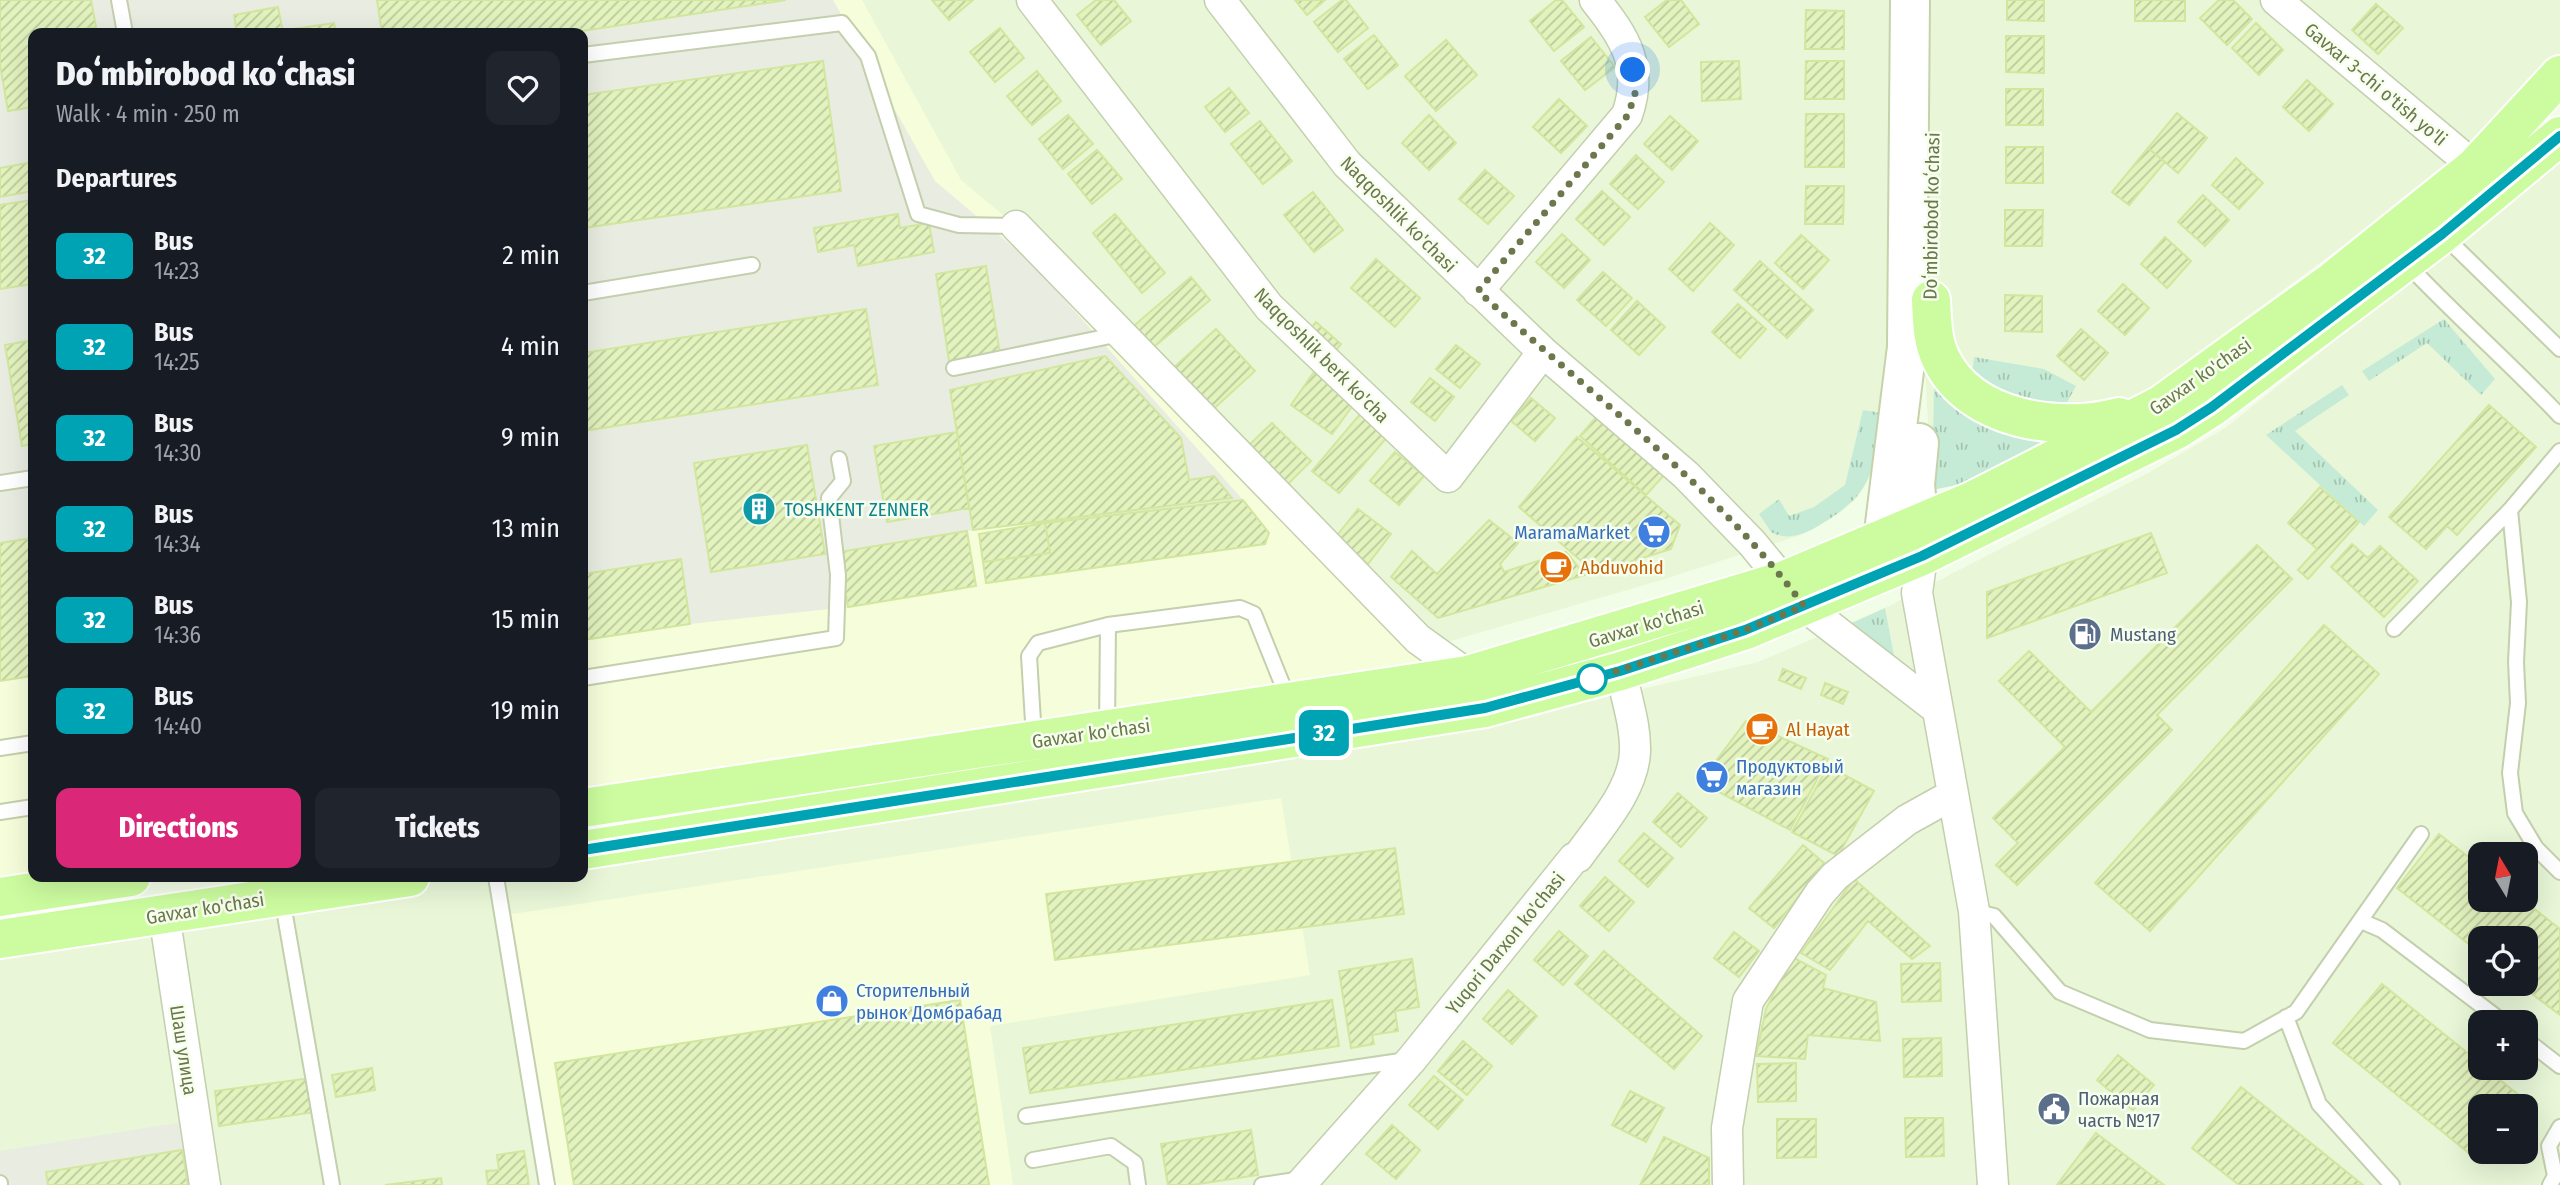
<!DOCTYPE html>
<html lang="en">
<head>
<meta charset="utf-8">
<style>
  body { margin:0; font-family:"Fira Sans Condensed",sans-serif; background:#20242c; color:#f1f3f6; height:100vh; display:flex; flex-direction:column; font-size:26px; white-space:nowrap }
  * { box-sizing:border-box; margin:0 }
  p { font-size:23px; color:#9ea1a6 }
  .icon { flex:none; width:38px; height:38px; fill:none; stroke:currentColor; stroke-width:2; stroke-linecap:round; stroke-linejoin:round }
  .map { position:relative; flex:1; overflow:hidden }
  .details { position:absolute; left:28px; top:28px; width:560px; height:854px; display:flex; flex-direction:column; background:#171b24; border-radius:14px; box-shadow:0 7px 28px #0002 }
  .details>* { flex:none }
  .badge { padding:0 14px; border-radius:10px; font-size:24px; line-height:46px }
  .needle { width:46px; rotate:350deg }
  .controls { position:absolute; left:2468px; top:842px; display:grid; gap:14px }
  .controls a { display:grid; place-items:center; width:70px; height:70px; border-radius:14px; background:#171b24; box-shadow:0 7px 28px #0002; font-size:35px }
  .you { position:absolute; width:35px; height:35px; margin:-18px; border:5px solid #fff; border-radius:50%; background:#1a73e8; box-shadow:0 0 0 10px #1a73e833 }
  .map>.badge { position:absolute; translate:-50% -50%; box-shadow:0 0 0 4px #fff }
  h2 { padding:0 28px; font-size:26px; line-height:63px }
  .round { display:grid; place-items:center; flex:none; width:74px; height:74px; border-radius:14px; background:#20242c }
  .head { display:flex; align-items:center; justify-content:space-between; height:119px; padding:0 28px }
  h1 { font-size:33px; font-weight:800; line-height:52px }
  .button { display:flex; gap:14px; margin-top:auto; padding:14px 28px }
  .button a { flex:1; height:80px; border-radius:14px; background:#db2777; color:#fff; font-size:28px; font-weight:800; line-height:80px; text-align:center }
  .button a+a { background:#20242c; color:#f1f3f6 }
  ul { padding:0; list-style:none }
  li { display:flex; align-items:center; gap:21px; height:91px; padding:0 28px }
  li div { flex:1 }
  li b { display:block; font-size:26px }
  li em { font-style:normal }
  li .badge { min-width:77px; font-weight:700; text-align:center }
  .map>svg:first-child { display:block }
  .residential { fill:#e9f7d8; fill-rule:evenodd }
  .commercial { fill:#f6fddb }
  .industrial { fill:#e9ede1 }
  .grass { fill:url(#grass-tufts) }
  .building { fill:url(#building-hatch); stroke:#d2e69e; stroke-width:2 }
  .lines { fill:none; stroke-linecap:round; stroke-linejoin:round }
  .service-casing { stroke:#c3cfad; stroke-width:18 }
  .minor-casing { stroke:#c3cfad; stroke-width:33 }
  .secondary-casing { stroke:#c5d2aa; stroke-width:42 }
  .primary-casing { stroke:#fff; stroke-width:42 }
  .service { stroke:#fff; stroke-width:14 }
  .minor { stroke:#fff; stroke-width:30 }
  .secondary { stroke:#fff; stroke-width:38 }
  .primary { stroke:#ccfc9f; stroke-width:38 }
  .line-casing { stroke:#fff; stroke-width:16 }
  .line { stroke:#00a3b4; stroke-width:10 }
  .walk { stroke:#6c774b; stroke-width:7; stroke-dasharray:0 12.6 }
  .stop-dot { fill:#fff; stroke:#00a3b4; stroke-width:3.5 }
  .labels { text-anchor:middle; stroke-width:5; stroke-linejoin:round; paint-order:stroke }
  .street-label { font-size:19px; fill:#6c774b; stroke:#f6ffee }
  .culture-label { font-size:19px; fill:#0d838f; stroke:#f6ffee; text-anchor:start }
  .shop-label { font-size:19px; fill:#366cbe; stroke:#f6ffee; text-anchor:start }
  .food-label { font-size:19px; fill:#c56008; stroke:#f6ffee; text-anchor:start }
  .service-label { font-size:19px; fill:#4e5e75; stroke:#f6ffee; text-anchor:start }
</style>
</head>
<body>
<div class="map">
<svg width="2560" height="1185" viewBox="0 0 2560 1185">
  <defs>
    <pattern id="grass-tufts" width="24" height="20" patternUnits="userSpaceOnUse" patternTransform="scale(1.75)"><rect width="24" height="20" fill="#c5ebd7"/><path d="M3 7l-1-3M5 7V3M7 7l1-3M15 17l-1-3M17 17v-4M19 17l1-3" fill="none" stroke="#a4c3b0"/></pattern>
    <pattern id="building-hatch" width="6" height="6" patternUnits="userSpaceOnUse" patternTransform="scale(1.75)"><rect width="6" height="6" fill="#e3f3be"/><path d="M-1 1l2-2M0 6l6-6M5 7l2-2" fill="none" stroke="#bcca9c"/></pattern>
  </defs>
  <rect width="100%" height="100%" fill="#f2fde7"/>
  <path class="residential" d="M0,0H2560V87L2148,389L1994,474L1932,490L1921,304L1873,472L1858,497L1838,514L1801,535L1665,579L1396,657L583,33H33L0,884Z
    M2560,147V1185H0V951L413,877H583V850L1487,725L1758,662L1885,608L2148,473L2225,428L2468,235ZM2480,854H2525V900H2480ZM2480,938H2525V984H2480ZM2480,1022H2525V1068H2480ZM2480,1106H2525V1152H2480Z"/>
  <path class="commercial" d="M0,0H862L961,180L1016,226L1468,675L583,808V33H33V877L0,897Z
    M1281,798L1310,975L990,1026L1013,1185H540L500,916Z"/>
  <path class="industrial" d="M0,0H833L935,181L1031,262L1243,500L967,531L976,586L848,607L690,624L583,640V33H33V676L0,681Z
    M183,1122L193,1185H0V1151Z"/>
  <path class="grass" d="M2444,319L2495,379L2481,395L2427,343L2369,381L2362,371Z
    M1974,357L2044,369L2076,386L2065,406H2044L1971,381Z
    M2342,385L2349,395L2295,431L2378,510L2364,526L2266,435Z
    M1939,386L2055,434L1967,483L1932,490L1934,387Z
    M1863,410L1882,413C1873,478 1871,496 1813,529C1799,536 1785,540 1771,532L1759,514L1779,499L1789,516L1814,507L1845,485Z
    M1885,608L1895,661L1850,624Z"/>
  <path class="building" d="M0,0H91L96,27L59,33H33V107L8,111L0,65Z
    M377,0H786L569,33H382Z
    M932,0H973L949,20Z
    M1096,0H1114L1131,21L1101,45L1077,15Z
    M1295,0H1325L1307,15Z
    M1342,0H1346L1368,28L1338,52L1314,22Z
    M1556,0H1562L1584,27L1554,51L1530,21Z
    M1667,0H1681L1699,24L1669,47L1645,17Z
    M2007,0H2044V21L2007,20Z
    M2135,0H2185V21H2135Z
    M2219,0H2233L2252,19L2227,45L2200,18Z
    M2376,4L2403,28L2378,54L2352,30Z
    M278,7L283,33H237L234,15Z
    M1806,10L1844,11V49H1805Z
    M334,23L336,33H292V29Z
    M2256,23L2283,50L2259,75L2232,48Z
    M1000,28L1024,58L995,82L970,52Z
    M1374,35L1398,65L1368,89L1344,59Z
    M2006,36H2044V73L2006,72Z
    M1591,37L1615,67L1585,90L1561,61Z
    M1446,40L1477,75L1436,111L1405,76Z
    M823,61L841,191L583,228V95Z
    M1739,61L1741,99L1702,101L1701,62Z
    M1806,61H1844V99H1805Z
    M1037,71L1061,101L1032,125L1007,96Z
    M2307,80L2333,104L2309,131L2283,107Z
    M1229,88L1249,113L1225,132L1205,107Z
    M2006,89H2043V125H2006Z
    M1559,99L1587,126L1561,153L1533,127Z
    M2177,113L2207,138L2178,173L2148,148Z
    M1806,114H1844V167H1805Z
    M1068,115L1093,144L1063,169L1039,139Z
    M1429,115L1456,143L1429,170L1402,143Z
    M1670,116L1698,141L1672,170L1644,144Z
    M1260,121L1292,161L1263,184L1231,144Z
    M2006,147H2043V183H2006Z
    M2148,148L2165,162L2129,205L2112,192Z
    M1097,150L1122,179L1092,204L1068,174Z
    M1636,155L1664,182L1638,209L1610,184Z
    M2236,158L2263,183L2239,209L2212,185Z
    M33,162V191L0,197V168Z
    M1485,170L1514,196L1488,224L1459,199Z
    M1806,186H1844L1843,224H1805Z
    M1602,191L1630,217L1604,245L1576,219Z
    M1313,192L1343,230L1314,252L1284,215Z
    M2203,195L2229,220L2205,246L2178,222Z
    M33,200V284L0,289V205Z
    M2005,210H2043L2042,246H2005Z
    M898,214L900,228L929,223L934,252L858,266L854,245L818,252L814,228Z
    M1115,214L1165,273L1142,293L1093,233Z
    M1710,223L1734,245L1693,291L1669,269Z
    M1562,234L1590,260L1564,288L1536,262Z
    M1801,235L1829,260L1803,289L1775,263Z
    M2165,237L2191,261L2167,288L2141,264Z
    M1376,259L1420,298L1395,327L1351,288Z
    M1760,261L1813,310L1787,338L1734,290Z
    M986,266L1000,354L949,361L936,274Z
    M1603,272L1632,298L1606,326L1577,300Z
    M1191,277L1210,300L1149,351L1130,329Z
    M2123,284L2149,308L2125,335L2098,311Z
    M2005,295L2042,296V332L2005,331Z
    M1637,301L1665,327L1639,355L1611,330Z
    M1738,304L1766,329L1740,358L1712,332Z
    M866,309L878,385L583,431V353Z
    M1316,322L1341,344L1330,357L1305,335Z
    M1216,329L1255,371L1209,413L1170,371Z
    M2081,329L2108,353L2084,380L2057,356Z
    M33,340V444L22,446L5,345Z
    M1456,345L1480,364L1460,388L1436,369Z
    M1105,356L1181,438L1189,480L1214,476L1232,498L973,530L950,390Z
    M1314,372L1356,401L1332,434L1291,405Z
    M1430,378L1454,397L1435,421L1411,402Z
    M1531,398L1555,418L1535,441L1511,421Z
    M2489,405L2536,447L2457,535L2447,526L2426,549L2389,517Z
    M1361,413L1388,436L1339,493L1312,471Z
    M1598,415L1665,474L1646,495L1580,436Z
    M1272,423L1311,461L1285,487L1246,448Z
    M957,432L969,508L887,522L874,446Z
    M1577,437L1680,525L1671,549L1595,573L1519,507Z
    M807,445L825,554L711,572L694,463Z
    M1395,452L1424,476L1399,505L1370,481Z
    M2320,487L2359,522L2308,579L2298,570L2317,549L2288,523Z
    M1243,500L1269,533L1265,544L986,583L983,562L1050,553L1045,523Z
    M1358,509L1391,534L1368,564L1335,538Z
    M1489,520L1518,543L1500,564L1504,572L1566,552L1585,575L1438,618L1391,577L1412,551L1437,574Z
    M1045,523L1050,553L983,562L979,534Z
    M967,531L976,586L848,607L839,552Z
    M2151,533L2167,573L1987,638V592Z
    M33,538V676L0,681V543Z
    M2352,544L2368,558L2380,546L2418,581L2384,617L2331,567Z
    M2257,545L2292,579L2157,715L2172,730L2017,885L1996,865L2018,843L1993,818L2065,747L1999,681L2029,651L2091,712Z
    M681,559L690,624L583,640V574Z
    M2324,625L2379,674L2150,931L2095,883Z
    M1783,669L1806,678L1801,689L1779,680Z
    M1825,683L1848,692L1843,704L1821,695Z
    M1746,721L1828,759L1790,830L1700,782Z
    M1828,766L1874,791L1838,856L1792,832Z
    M1678,793L1707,818L1681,847L1653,822Z
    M1644,833L1673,858L1648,887L1619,861Z
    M2439,834L2480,866V900H2523L2560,929V1015L2519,984H2525V938H2480V953L2397,888Z
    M1803,845L1824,863L1774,928L1749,908Z
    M1395,848L1404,914L1055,960L1046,894Z
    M1605,877L1634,902L1609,931L1580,906Z
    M1854,879L1930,946L1912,959L1868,921L1830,970L1801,953Z
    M1559,931L1588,956L1563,985L1534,960Z
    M1734,932L1759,951L1739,977L1714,958Z
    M1604,951L1702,1036L1674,1069L1575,984Z
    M1792,957L1826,975L1823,988L1876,1002L1880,1041L1808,1035L1805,1059L1756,1056L1766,1009Z
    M1412,959L1419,1007L1395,1011L1398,1031L1372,1035L1374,1044L1351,1048L1339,971Z
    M1940,963L1941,1001L1902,1002L1901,964Z
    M2382,984L2480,1063V1068H2485L2530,1104L2525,1110V1106H2480V1152H2491L2481,1163L2333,1043Z
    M1508,990L1537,1016L1512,1044L1483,1019Z
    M960,1000L989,1185H574L555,1063Z
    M1332,1000L1339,1046L1030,1093L1023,1048Z
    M1941,1038L1942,1076L1904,1077L1903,1039Z
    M1463,1041L1492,1066L1467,1095L1438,1071Z
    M2118,1055L2154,1085L2133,1110L2097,1080Z
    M1796,1063V1101L1758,1102L1757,1064Z
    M372,1068L375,1090L336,1097L332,1075Z
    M1434,1076L1463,1100L1438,1129L1409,1105Z
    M310,1078L315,1112L219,1126L215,1091Z
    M2241,1087L2363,1185H2239L2192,1148Z
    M1630,1091L1664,1108L1646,1142L1612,1125Z
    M1905,1118H1943L1944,1156L1906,1157Z
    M1777,1119H1816V1157L1777,1158Z
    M1392,1125L1420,1150L1396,1179L1366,1154Z
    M1251,1130L1258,1175L1192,1185H1168L1161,1144Z
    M2096,1133L2164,1185H2057Z
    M1664,1137L1709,1158V1185H1640Z
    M182,1150L188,1185H48L46,1172Z
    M524,1151L529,1185H488L486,1171L499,1170L497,1155Z
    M441,1178L442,1185H385Z"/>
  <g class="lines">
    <defs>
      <path id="service" d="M119,0L125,33
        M583,55L842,23L868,56L918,214L959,225L1016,226
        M2443,235L2560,349
        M2406,263C2456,316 2510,363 2560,416
        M583,293L752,265
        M954,368L1120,334
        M0,483L33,478
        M2510,510L2519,602L2516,662L2518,703L2510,773L2515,813L2536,848L2560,872
        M2394,629L2510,510L2560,451
        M583,678L836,638L838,575L829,498L843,481L839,459
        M1107,728L1108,625
        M1034,738L1029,656L1038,643L1108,625L1240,608L1254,614L1289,701
        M0,748L33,743
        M0,812L33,807
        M496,877L547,1185
        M282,898L332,1185
        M1974,911L1994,916L2060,992L2150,1030L2244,1041L2296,1012L2421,834
        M2361,921L2382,930L2503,1022
        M2286,1017L2319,1104L2392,1185
        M2525,1039L2560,1066
        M1026,1116L1407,1060
        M1033,1160L1111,1146L1135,1163L1138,1185
        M0,1183V1185
        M1262,1185L1302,1179
        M2550,1185L2555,1176L2549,1146L2560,1127"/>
      <path id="minor" d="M1032,0L1269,307L1448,477L1543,352
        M1220,0L1347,164L1543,352L1686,475L1752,543L1804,606L1937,709
        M2276,0L2475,167
        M1016,226L1418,639L1468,675
        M1478,291L1627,115C1644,67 1625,37 1595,0
        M1922,556L1917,593L1974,911L1993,1185
        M164,914L205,1185
        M1300,1185L1412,1059L1574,858L1578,857C1599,827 1633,791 1635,752C1636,725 1626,698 1621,671
        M1728,1185L1727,1128L1748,1001L1820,893L1835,876L1907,820L1952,795"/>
      <path id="secondary" d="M1919,443L1915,485L1922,556
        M1893,565L1883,540L1907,347L1910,0"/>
      <path id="primary" d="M1931,300C1932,320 1932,341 1941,359C1970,420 2059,433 2119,417
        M583,808L1468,675L1785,580L1974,500L2161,405L2329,284L2475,167L2560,75
        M583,850L1485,708L1621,671L1746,630L1922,556L2176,430L2212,407L2442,234L2560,136
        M0,897L131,877
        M0,939L410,877"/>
    </defs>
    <use href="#service" class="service-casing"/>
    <use href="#minor" class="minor-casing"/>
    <use href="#secondary" class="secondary-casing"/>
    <use href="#primary" class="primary-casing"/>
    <use href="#service" class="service"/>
    <use href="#minor" class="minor"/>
    <use href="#secondary" class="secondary"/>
    <use href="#primary" class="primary"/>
  </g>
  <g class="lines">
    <defs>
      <path id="line" d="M583,850L1485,708L1620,671L1745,630L1922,556L2176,430L2212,407L2442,234L2560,136"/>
    </defs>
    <use href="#line" class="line-casing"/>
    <use href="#line" class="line"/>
    <path class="walk" d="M1592,679L1745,630L1804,606C1714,484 1588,393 1478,291L1628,115L1635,94L1633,70"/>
  </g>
  <defs>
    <symbol id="building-disc" viewBox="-11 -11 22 22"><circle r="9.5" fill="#0f9aa8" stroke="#f6ffee"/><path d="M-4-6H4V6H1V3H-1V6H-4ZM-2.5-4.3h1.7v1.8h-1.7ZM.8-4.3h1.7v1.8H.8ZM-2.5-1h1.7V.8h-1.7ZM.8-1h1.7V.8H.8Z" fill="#fff"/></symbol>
    <symbol id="supermarket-disc" viewBox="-11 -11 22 22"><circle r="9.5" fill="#3f7fe0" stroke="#f6ffee"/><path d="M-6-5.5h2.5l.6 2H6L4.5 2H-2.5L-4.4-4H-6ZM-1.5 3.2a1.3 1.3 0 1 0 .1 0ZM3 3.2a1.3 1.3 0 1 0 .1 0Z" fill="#fff"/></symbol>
    <symbol id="cafe-disc" viewBox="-11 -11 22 22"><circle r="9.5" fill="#e8710a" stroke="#f6ffee"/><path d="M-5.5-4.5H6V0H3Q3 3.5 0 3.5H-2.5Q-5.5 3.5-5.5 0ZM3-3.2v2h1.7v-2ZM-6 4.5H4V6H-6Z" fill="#fff"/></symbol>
    <symbol id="fuel-disc" viewBox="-11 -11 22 22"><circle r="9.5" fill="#5c6f8a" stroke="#f6ffee"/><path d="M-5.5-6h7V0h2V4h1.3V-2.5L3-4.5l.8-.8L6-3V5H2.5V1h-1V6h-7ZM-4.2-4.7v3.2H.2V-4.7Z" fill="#fff"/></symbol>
    <symbol id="shop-disc" viewBox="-11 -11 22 22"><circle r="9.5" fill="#3f7fe0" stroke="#f6ffee"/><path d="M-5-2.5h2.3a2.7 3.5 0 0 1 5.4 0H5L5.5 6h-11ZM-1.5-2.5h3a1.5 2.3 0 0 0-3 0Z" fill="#fff"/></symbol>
    <symbol id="civic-disc" viewBox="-11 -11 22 22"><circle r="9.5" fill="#5c6f8a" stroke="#f6ffee"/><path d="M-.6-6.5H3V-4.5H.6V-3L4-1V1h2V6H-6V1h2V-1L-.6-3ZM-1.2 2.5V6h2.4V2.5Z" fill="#fff"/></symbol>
  </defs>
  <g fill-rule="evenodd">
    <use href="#building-disc" x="740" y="490" width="38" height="38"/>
    <use href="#supermarket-disc" x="1635" y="513" width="38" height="38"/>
    <use href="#cafe-disc" x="1537" y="548" width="38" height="38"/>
    <use href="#fuel-disc" x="2066" y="615" width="38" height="38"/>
    <use href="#cafe-disc" x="1743" y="710" width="38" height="38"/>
    <use href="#supermarket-disc" x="1693" y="758" width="38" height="38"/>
    <use href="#shop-disc" x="813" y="982" width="38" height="38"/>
    <use href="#civic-disc" x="2035" y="1090" width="38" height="38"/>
  </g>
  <circle class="stop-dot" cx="1592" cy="679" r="14"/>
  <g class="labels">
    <g class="street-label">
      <text transform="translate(2376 84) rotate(40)" y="7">Gavxar 3-chi o'tish yo'li</text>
      <text transform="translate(1399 214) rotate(45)" y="7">Naqqoshlik ko'chasi</text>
      <text transform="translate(1931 216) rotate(-89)" y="7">Doʻmbirobod koʻchasi</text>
      <text transform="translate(1322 355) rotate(45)" y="7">Naqqoshlik berk ko'cha</text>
      <text transform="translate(2200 376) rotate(-35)" y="7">Gavxar ko'chasi</text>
      <text transform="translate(1646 624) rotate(-17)" y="7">Gavxar ko'chasi</text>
      <text transform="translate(1091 733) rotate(-8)" y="7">Gavxar ko'chasi</text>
      <text transform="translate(205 908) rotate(-9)" y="7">Gavxar ko'chasi</text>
      <text transform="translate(1505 943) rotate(-51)" y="7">Yuqori Darxon ko'chasi</text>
      <text transform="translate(184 1050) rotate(81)" y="7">Шаш улица</text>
    </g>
    <g class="culture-label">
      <text x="784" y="516">TOSHKENT ZENNER</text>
    </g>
    <g class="shop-label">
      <text x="1630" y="539" text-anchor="end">MaramaMarket</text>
      <text x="1736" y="773">Продуктовый<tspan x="1736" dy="22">магазин</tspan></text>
      <text x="856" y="997">Сторительный<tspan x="856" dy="22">рынок Домбрабад</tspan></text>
    </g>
    <g class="food-label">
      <text x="1580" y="574">Abduvohid</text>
      <text x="1786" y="736">Al Hayat</text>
    </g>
    <g class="service-label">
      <text x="2110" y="641">Mustang</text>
      <text x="2078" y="1105">Пожарная<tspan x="2078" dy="22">часть №17</tspan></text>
    </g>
  </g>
</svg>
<div class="controls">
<a><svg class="needle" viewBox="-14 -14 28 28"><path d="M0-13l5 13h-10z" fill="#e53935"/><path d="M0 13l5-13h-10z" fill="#9ea1a6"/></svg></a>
<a><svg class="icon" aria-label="locate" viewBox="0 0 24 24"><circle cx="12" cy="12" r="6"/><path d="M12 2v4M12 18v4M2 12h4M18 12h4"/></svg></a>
<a>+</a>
<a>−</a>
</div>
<div class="you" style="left:1633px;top:70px"></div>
<b class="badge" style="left:1324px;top:733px;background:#00a3b4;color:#fff">32</b>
<section class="details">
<div class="head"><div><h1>Doʻmbirobod koʻchasi</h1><p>Walk · 4 min · 250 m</p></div><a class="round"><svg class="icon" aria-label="heart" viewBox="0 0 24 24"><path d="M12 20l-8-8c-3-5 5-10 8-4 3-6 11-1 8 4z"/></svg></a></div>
<h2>Departures</h2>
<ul>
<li><span class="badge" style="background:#00a3b4;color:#fff">32</span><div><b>Bus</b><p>14:23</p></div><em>2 min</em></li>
<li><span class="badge" style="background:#00a3b4;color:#fff">32</span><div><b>Bus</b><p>14:25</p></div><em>4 min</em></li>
<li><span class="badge" style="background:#00a3b4;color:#fff">32</span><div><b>Bus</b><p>14:30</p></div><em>9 min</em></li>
<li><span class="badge" style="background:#00a3b4;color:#fff">32</span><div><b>Bus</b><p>14:34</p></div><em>13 min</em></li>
<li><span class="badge" style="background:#00a3b4;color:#fff">32</span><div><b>Bus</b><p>14:36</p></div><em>15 min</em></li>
<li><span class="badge" style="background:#00a3b4;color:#fff">32</span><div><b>Bus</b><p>14:40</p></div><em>19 min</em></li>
</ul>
<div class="button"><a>Directions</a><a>Tickets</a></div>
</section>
</div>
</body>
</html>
